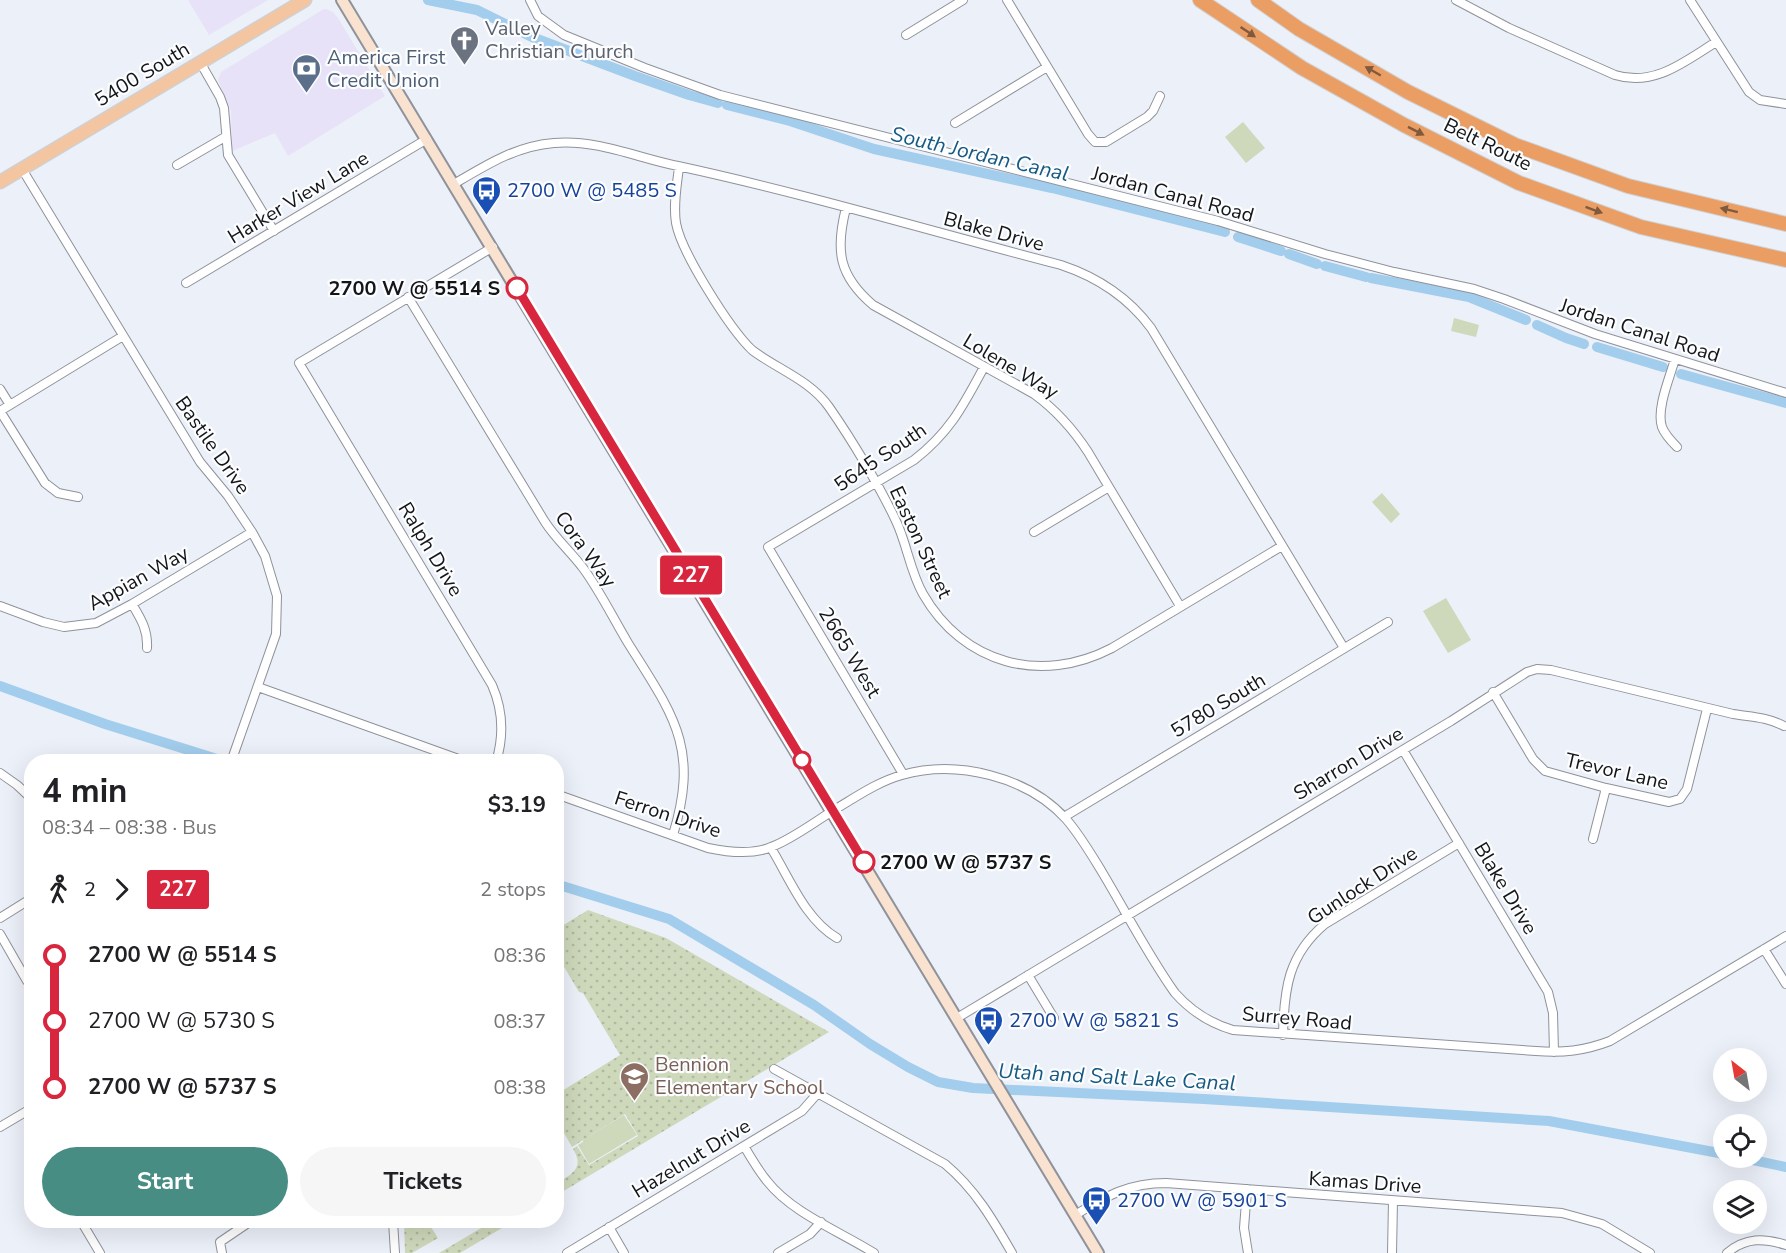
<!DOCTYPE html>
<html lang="en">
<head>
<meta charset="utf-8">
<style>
  body { margin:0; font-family:"Nunito Sans",sans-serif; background:#f6f6f6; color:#202124; height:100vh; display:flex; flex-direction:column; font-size:22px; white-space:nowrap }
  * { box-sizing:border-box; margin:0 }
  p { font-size:20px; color:#757577 }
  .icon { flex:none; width:33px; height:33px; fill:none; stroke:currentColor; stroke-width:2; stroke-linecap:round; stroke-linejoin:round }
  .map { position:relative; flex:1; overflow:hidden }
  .drawer { position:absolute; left:24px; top:754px; width:540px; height:474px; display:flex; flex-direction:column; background:#fff; border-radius:24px; box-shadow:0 6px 24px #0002 }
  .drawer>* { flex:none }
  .badge { padding:0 12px; border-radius:4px; font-size:21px; line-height:39px }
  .needle { width:39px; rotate:329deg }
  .tools { position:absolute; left:1713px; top:1048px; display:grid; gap:12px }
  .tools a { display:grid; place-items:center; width:54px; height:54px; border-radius:50%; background:#fff; box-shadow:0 6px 24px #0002; font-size:30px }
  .map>.badge { position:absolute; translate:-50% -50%; box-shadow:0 0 0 3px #fff }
  .legs { display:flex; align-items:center; gap:9px; height:66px; padding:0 18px; font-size:20px }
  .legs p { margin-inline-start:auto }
  .summary { display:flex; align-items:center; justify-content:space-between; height:102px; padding:0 18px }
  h1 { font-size:33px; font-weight:700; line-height:45px }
  .action { display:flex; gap:12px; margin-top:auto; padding:12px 18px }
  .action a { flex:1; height:69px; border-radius:36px; background:#478d84; color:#fff; font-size:24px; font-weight:700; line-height:69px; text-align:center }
  .action a+a { background:#f6f6f6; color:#202124 }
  ul { padding:0 18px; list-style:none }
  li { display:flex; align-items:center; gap:21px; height:66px; font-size:22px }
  li i { display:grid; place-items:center; width:9px; height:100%; margin:0 8px; background:currentColor }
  li i::after { content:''; width:15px; height:15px; margin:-8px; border:4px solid; border-radius:50%; background:#fff }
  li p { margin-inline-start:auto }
  li:first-child i { background:linear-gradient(#0000 50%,currentColor 0) }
  li:last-child i { background:linear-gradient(currentColor 50%,#0000 0) }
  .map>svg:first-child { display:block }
  .commercial { fill:#e7e2f8 }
  .grass { fill:url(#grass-dots) }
  .park { fill:#ced8bb }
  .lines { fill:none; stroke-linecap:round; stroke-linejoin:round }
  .canal { stroke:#a3cdec; stroke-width:10 }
  .minor-casing { stroke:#8f929a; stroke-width:10 }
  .secondary-casing { stroke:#8f929a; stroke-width:14 }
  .primary-casing { stroke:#d0d0d1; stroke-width:15 }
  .motorway-casing { stroke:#d0d0d1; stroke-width:16 }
  .minor { stroke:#fff; stroke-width:8 }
  .secondary { stroke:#f9e2d0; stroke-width:10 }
  .primary { stroke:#f3c5a1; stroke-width:12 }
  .motorway { stroke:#eb9e63; stroke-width:14 }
  .oneway { fill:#805a3e }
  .line-1-casing { stroke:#fff; stroke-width:14 }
  .line-1 { stroke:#d7263d; stroke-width:9 }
  .stop-1-dot { fill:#fff; stroke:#d7263d; stroke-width:3 }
  .labels { text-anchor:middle; stroke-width:4.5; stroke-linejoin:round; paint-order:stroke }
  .worship-label { font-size:20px; fill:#5b616d; stroke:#fcfdff; text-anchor:start }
  .service-label { font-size:20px; fill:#4e5e75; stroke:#fcfdff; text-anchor:start }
  .street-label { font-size:20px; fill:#141518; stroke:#fcfdff }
  .transit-label { font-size:20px; fill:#164399; stroke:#fcfdff; text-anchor:start }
  .stop-label { font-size:20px; font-weight:bold; fill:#141518; stroke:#fcfdff; text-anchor:end }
  .education-label { font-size:20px; fill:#785e54; stroke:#fcfdff; text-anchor:start }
  .water-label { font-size:21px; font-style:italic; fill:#165a83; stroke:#fcfdff }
</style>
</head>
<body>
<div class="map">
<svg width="1786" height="1253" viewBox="0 0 1786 1253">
  <defs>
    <pattern id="grass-dots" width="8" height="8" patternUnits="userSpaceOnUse" patternTransform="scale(1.5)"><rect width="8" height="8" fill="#ced8bb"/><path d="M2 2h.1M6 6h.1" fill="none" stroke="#b0b8a0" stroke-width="1.8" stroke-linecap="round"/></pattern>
  </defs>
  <rect width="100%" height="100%" fill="#ecf0f9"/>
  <path class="commercial" d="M188,0H268L209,35Z
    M326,9L333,12L338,18L385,96L288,156L275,133L232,151L231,111L218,80L221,72L322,10Z"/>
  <path class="grass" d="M588,910L666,938L829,1032L557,1195V1183C572,1174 585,1168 573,1149L577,1146L589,1165L638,1136L625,1114L572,1147L557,1121V1094L620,1055L583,993L579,992L560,960L557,962V929Z
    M404,1221H427L438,1238L412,1253H405Z
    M493,1221H514L460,1253H439Z"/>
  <path class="park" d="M1243,122L1265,148L1246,163L1225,137Z
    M1454,318L1479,325L1476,337L1451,331Z
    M1382,493L1400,514L1391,523L1372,502Z
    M1446,598L1471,640L1448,653L1423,611Z
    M624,1115L637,1135L589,1164L578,1145L583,1142V1140Z"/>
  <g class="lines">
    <path class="canal" d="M428,0L477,10L532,37L635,76L689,95L718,103
      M727,105L790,121L874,149L1052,188L1225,232
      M1238,237L1281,251
      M1289,254L1317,264
      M1325,266L1366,277
      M1371,278L1469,297L1526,320
      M1537,325L1566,338L1584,344
      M1597,347L1663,367
      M1681,374L1786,403
      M0,686L105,724L217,759
      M556,884L669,919L814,1005L870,1044L908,1067L938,1082L973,1088L1204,1099L1549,1121L1724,1154
      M1743,1158L1786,1167"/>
    <defs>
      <path id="minor" d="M530,0L538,16L564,35L645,68L720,95L1218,221L1325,254L1394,272L1474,289L1504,299L1595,334L1786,393
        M1007,0L1088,134L1095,142H1106L1147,117L1153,111L1160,96
        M1456,0L1509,28L1615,75C1654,87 1684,62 1716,42
        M1690,0L1749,92L1760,100L1786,104
        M906,35L963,0
        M200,62L220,97L224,108L228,155L274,231
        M955,123L1047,67
        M177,165L225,137
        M679,167C677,185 673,204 676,223C681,252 730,329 752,350C777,369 810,380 829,407C852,440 879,485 896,521C907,544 910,571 923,594C963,664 1041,685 1112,648L1282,546
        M22,169L200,462L228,496L252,532L265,556L277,596L276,634L231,762
        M454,184C486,165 516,146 554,143C596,139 638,158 678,166C807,194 934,232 1061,265C1097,277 1128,297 1151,328L1344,648
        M846,208C835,251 839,276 873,305L1034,394C1056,410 1073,429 1088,452L1180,606
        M493,247L299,363L492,685C503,710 504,736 496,762
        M186,283L427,139
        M408,297L545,522C556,539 571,552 583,568C600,591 613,618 628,643C673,715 700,747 673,835
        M1675,359C1670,377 1656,409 1662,427C1665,435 1671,441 1677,447
        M0,389L10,405
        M0,411L123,336
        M0,411L45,483L58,493L78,497
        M1034,532L1109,487
        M132,604C141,619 148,630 147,648
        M0,606L43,622L64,627L96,623L132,604L252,532
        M258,687L467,762
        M1493,692L1533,759L1545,771L1606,788L1669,802L1680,799L1687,789L1707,709
        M1403,750L1548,992L1553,1013L1554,1052
        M0,773L17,785L32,799
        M903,774L768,547L914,460C950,432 963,406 984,367
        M556,794L708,848C727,852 753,855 771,847C791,840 816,821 834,810C856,797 877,782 902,775C957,759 1028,777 1066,819C1080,835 1091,854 1102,872C1126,912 1148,955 1175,993C1191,1011 1209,1023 1233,1030L1536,1051C1563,1053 1584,1051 1610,1041L1786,936
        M1064,817L1388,622
        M1593,839L1606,788
        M771,848C790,879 805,919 837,938
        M0,918L32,898
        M0,934L27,981
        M1764,949L1786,984
        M1028,975L1054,1018
        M957,1018L1451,721L1527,672L1537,669L1551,670L1733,714C1752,717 1767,717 1784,726
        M1283,1035C1284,989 1288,955 1325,924L1459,843
        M774,1069L945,1164C975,1189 993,1220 1012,1253
        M0,1127L32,1108
        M744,1146C751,1158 758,1170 767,1181C792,1213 839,1231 874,1253
        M1247,1189L1244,1228L1248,1253
        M1075,1215C1107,1196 1128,1183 1166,1183L1562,1213L1602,1224L1650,1253
        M81,1221L100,1253
        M393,1221L395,1253
        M609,1227L624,1253
        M222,1253L220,1242L251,1221
        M567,1253L802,1111L817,1094
        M778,1253L810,1234L821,1222
        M1392,1253L1393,1201
        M1727,1253C1746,1237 1764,1238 1786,1245"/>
      <path id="secondary" d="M342,0L1098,1253"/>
      <path id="primary" d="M0,182L305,0"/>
      <path id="motorway" d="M1200,0L1302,68L1404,125L1519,183L1641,227L1786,260
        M1258,0L1299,29L1408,92L1515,145L1628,186L1786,224"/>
    </defs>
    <use href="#minor" class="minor-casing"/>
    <use href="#secondary" class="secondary-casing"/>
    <use href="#primary" class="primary-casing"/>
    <use href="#motorway" class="motorway-casing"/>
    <use href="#minor" class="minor"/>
    <use href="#secondary" class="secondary"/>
    <use href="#primary" class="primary"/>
    <use href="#motorway" class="motorway"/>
  </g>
  <defs><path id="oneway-solid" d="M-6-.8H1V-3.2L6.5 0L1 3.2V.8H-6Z" transform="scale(1.5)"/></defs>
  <g class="oneway">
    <use href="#oneway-solid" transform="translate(1248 32) rotate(34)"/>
    <use href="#oneway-solid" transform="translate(1373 71) rotate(-150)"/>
    <use href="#oneway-solid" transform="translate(1416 131) rotate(27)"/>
    <use href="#oneway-solid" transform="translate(1594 210) rotate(20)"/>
    <use href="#oneway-solid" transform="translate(1729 210) rotate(-166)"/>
  </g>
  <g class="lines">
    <defs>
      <path id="line-1" d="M517,288L864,862"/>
    </defs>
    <use href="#line-1" class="line-1-casing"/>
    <use href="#line-1" class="line-1"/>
  </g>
  <defs>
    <symbol id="church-pin" viewBox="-11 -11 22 30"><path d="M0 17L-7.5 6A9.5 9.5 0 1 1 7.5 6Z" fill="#6b7280" stroke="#fcfdff"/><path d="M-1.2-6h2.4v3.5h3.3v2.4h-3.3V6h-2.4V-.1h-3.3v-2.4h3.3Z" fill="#fff"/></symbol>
    <symbol id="bank-pin" viewBox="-11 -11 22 30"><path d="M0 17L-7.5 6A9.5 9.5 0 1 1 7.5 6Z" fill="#5c6f8a" stroke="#fcfdff"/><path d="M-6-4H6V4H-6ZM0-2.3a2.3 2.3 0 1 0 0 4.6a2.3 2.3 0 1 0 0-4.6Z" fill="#fff"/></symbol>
    <symbol id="bus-pin" viewBox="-11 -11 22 30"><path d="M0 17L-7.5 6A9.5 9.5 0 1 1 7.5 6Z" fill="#1a4fb4" stroke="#fcfdff"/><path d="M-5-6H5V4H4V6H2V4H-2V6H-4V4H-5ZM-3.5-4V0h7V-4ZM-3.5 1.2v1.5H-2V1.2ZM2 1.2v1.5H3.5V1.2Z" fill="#fff"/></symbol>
    <symbol id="school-pin" viewBox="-11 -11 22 30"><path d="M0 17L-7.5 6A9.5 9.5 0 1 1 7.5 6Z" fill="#8d6e63" stroke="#fcfdff"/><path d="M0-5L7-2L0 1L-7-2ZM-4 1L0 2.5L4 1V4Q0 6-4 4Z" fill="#fff"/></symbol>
  </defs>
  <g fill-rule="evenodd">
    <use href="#church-pin" x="448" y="24" width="33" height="45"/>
    <use href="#bank-pin" x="290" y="52" width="33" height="45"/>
    <use href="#bus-pin" x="470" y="174" width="33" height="45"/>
    <use href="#bus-pin" x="972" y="1004" width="33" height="45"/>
    <use href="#school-pin" x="618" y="1060" width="33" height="45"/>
    <use href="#bus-pin" x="1080" y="1184" width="33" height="45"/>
  </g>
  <g class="stop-1-dot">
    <circle cx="517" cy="288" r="10"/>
    <circle cx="802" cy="760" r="8"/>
    <circle cx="864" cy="862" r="10"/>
  </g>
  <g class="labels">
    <g class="worship-label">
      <text x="485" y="35">Valley<tspan x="485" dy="23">Christian Church</tspan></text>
    </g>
    <g class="service-label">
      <text x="327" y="64">America First<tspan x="327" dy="23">Credit Union</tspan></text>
    </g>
    <g class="street-label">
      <text transform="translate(142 74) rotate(-31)" y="7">5400 South</text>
      <text transform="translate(1488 144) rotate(26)" y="7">Belt Route</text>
      <text transform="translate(1173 194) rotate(15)" y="7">Jordan Canal Road</text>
      <text transform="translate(298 197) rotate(-31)" y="7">Harker View Lane</text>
      <text transform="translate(994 231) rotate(15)" y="7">Blake Drive</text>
      <text transform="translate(1640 330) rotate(18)" y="7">Jordan Canal Road</text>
      <text transform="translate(1011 366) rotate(31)" y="7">Lolene Way</text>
      <text transform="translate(213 445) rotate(55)" y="7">Bastile Drive</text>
      <text transform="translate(880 457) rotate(-34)" y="7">5645 South</text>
      <text transform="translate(921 542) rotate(65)" y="7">Easton Street</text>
      <text transform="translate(431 549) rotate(59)" y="7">Ralph Drive</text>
      <text transform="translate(586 549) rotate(54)" y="7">Cora Way</text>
      <text transform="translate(138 578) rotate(-29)" y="7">Appian Way</text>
      <text transform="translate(850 652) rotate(59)" y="7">2665 West</text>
      <text transform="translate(1218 705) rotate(-31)" y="7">5780 South</text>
      <text transform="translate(1348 763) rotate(-31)" y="7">Sharron Drive</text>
      <text transform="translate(1617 771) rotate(13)" y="7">Trevor Lane</text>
      <text transform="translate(668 814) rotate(18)" y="7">Ferron Drive</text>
      <text transform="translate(1362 885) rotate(-33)" y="7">Gunlock Drive</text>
      <text transform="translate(1506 888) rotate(59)" y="7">Blake Drive</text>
      <text transform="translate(1297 1018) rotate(5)" y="7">Surrey Road</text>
      <text transform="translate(691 1158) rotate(-31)" y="7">Hazelnut Drive</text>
      <text transform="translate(1365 1182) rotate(4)" y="7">Kamas Drive</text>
    </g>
    <g class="transit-label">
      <text x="507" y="197">2700 W @ 5485 S</text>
      <text x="1009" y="1027">2700 W @ 5821 S</text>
      <text x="1117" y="1207">2700 W @ 5901 S</text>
    </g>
    <g class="stop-label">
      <text x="500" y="295">2700 W @ 5514 S</text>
      <text x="880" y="869" text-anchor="start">2700 W @ 5737 S</text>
    </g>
    <g class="education-label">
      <text x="655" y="1071">Bennion<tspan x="655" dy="23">Elementary School</tspan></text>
    </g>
    <g class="water-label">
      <text transform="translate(980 154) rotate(13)" y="7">South Jordan Canal</text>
      <text transform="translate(1117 1077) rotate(3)" y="7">Utah and Salt Lake Canal</text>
    </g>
  </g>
</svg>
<div class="tools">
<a><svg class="needle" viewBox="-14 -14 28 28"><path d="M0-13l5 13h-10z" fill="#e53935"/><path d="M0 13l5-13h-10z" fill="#757577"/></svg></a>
<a><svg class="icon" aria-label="locate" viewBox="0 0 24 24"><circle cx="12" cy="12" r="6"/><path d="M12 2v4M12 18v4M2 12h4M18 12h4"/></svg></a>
<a><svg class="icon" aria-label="layers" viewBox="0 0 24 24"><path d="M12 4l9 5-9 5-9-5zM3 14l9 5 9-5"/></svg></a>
</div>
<b class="badge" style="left:691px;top:575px;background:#d7263d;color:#fff">227</b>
<section class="drawer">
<div class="summary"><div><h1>4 min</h1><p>08:34 – 08:38 · Bus</p></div><b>$3.19</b></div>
<div class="legs"><svg class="icon" aria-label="walk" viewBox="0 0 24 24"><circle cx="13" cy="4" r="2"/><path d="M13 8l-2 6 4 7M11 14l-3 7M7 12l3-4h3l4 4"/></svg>2<svg class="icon" aria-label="forward" viewBox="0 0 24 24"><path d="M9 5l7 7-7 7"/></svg><b class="badge" style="background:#d7263d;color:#fff">227</b><p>2 stops</p></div>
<ul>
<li><i style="color:#d7263d"></i><b>2700 W @ 5514 S</b><p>08:36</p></li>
<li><i style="color:#d7263d"></i><span>2700 W @ 5730 S</span><p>08:37</p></li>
<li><i style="color:#d7263d"></i><b>2700 W @ 5737 S</b><p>08:38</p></li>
</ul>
<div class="action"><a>Start</a><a>Tickets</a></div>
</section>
</div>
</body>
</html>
